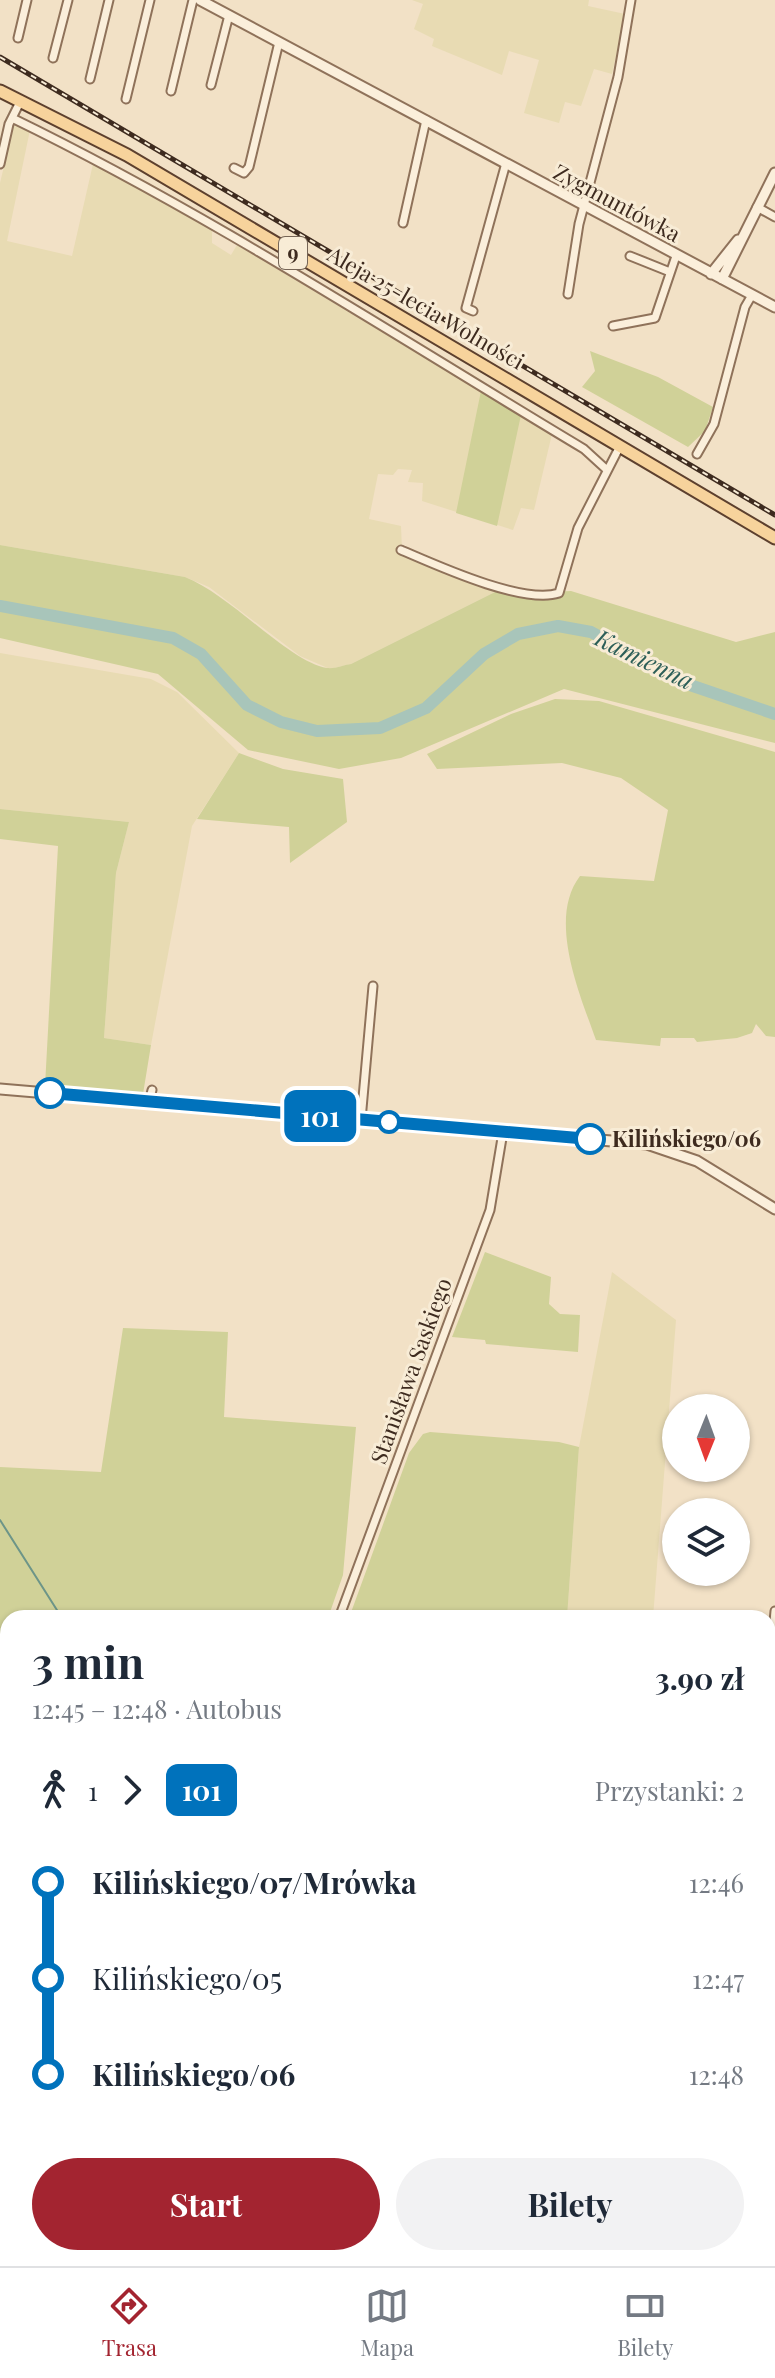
<!DOCTYPE html>
<html lang="pl">
<head>
<meta charset="utf-8">
<style>
  body { margin:0; font-family:"Playfair Display",serif; background:#f2f2f3; color:#1f2937; height:100vh; display:flex; flex-direction:column; font-size:30px; white-space:nowrap }
  * { box-sizing:border-box; margin:0 }
  p { font-size:26px; color:#747a83 }
  .icon { flex:none; width:44px; height:44px; fill:none; stroke:currentColor; stroke-width:2; stroke-linecap:round; stroke-linejoin:round }
  .map { position:relative; flex:1; overflow:hidden }
  .panel { position:absolute; left:0px; top:1610px; width:776px; height:656px; display:flex; flex-direction:column; background:#fff; border-radius:24px 24px 0 0; box-shadow:0 2px 6px #0004 }
  .panel>* { flex:none }
  .badge { padding:0 16px; border-radius:12px; font-size:28px; line-height:52px }
  .needle { width:52px; rotate:181deg }
  .buttons { position:absolute; left:662px; top:1394px; display:grid; gap:16px }
  .buttons a { display:grid; place-items:center; width:88px; height:88px; border-radius:50%; background:#fff; box-shadow:0 2px 6px #0004; font-size:40px }
  .map>.badge { position:absolute; translate:-50% -50%; box-shadow:0 0 0 4px #fff }
  .legs { display:flex; align-items:center; gap:12px; height:88px; padding:0 32px; font-size:26px }
  .legs p { margin-inline-start:auto }
  .overview { display:flex; align-items:center; justify-content:space-between; height:136px; padding:0 32px }
  h1 { font-size:44px; font-weight:700; line-height:60px }
  .action { display:flex; gap:16px; margin-top:auto; padding:16px 32px }
  .action a { flex:1; height:92px; border-radius:48px; background:#a32430; color:#fff; font-size:32px; font-weight:700; line-height:92px; text-align:center }
  .action a+a { background:#f2f2f3; color:#1f2937 }
  ul { padding:0 32px; list-style:none }
  li { display:flex; align-items:center; gap:28px; height:96px; font-size:30px }
  li i { display:grid; place-items:center; width:12px; height:100%; margin:0 10px; background:currentColor }
  li i::after { content:''; width:20px; height:20px; margin:-10px; border:6px solid; border-radius:50%; background:#fff }
  li p { margin-inline-start:auto }
  li:first-child i { background:linear-gradient(#0000 50%,currentColor 0) }
  li:last-child i { background:linear-gradient(currentColor 50%,#0000 0) }
  .tab-bar { display:flex; justify-content:space-around; align-items:center; height:112px; border-top:2px solid #e0e1e3; background:#fff; font-size:22px; color:#747a83 }
  .tab-bar a { display:grid; justify-items:center; gap:4px }
  .tab-bar .current { color:#a32430 }
  .map>svg:first-child { display:block }
  .farmland { fill:#e8dbb3 }
  .green { fill:#d0d198 }
  .cemetery { fill:#c4c698 }
  .lines { fill:none; stroke-linecap:round; stroke-linejoin:round }
  .stream { stroke:#6d9588; stroke-width:2 }
  .river { stroke:#a8c5ba; stroke-width:12 }
  .minor-casing { stroke:#8f725a; stroke-width:11 }
  .tertiary-casing { stroke:#8f725a; stroke-width:13 }
  .primary-casing { stroke:#5d402e; stroke-width:15 }
  .minor { stroke:#fbefdb; stroke-width:7 }
  .tertiary { stroke:#fbefdb; stroke-width:9 }
  .primary { stroke:#f7d39c; stroke-width:11 }
  .rail-casing { stroke:#3e2b1f; stroke-width:5 }
  .rail { stroke:#f8ecd6; stroke-width:2; stroke-dasharray:6; stroke-linecap:butt }
  .line-1-casing { stroke:#fff; stroke-width:18 }
  .line-1 { stroke:#0072bc; stroke-width:12 }
  .stop-1-dot { fill:#fff; stroke:#0072bc; stroke-width:4 }
  .labels { text-anchor:middle; stroke-width:6; stroke-linejoin:round; paint-order:stroke }
  .shield { fill:#f8ecd6; stroke:#766556; stroke-width:2 }
  .shield-label { font-size:20px; font-weight:bold; fill:#3e2b1f }
  .street-label { font-size:22px; fill:#3e2b1f; stroke:#f8ecd6 }
  .stop-label { font-size:22px; font-weight:bold; fill:#3e2b1f; stroke:#f8ecd6; text-anchor:start }
  .water-label { font-size:24px; font-style:italic; fill:#2d5f58; stroke:#f8ecd6 }
</style>
</head>
<body>
<div class="map">
<svg width="775" height="2266" viewBox="0 0 775 2266">
  <rect width="100%" height="100%" fill="#f2e1c6"/>
  <path class="farmland" d="M412,0H589L588,6L625,14L612,74L594,69L581,106L565,102L559,123L524,113L539,60L509,51L502,75L432,46L434,39L414,29L423,4Z
    M14,125L30,130L7,241L72,256L93,164L212,230V243L231,255L237,245L552,434L534,510L521,508L513,530L422,501L423,483L408,482L412,470L398,469L393,475L378,474L369,519L401,526L402,550L503,588L351,664L330,669L300,656L209,587L185,577L0,545V183Z
    M0,653L151,679L177,692L239,753L192,826L151,1045L104,1038L116,873L129,822L0,809Z
    M612,1272L676,1320L653,1618H567L579,1447Z"/>
  <path class="green" d="M590,351L658,377L713,407L705,431L688,447L582,387L595,371Z
    M481,391L521,415L497,526L456,513Z
    M0,545L185,577C231,595 289,662 327,668C335,669 343,665 351,664L503,588L527,593L571,591L736,642L775,632V743L564,689L401,758L339,769L248,750L158,674L0,638Z
    M555,699L599,701L775,752V1037L766,1036L756,1024L752,1033L737,1038L697,1042L694,1038H661L660,1046L596,1040C580,995 547,919 580,876L654,881L668,810L621,778L562,763L437,769L427,754L511,714Z
    M239,753L283,769L343,779L347,822L290,863L289,827L197,819Z
    M0,809L129,822L116,873L104,1038L151,1045L143,1094L45,1086L58,846L0,839Z
    M485,1252L551,1277L549,1304L560,1314L580,1315L578,1352L486,1344L485,1340L452,1337Z
    M123,1328L228,1332L224,1417L356,1427L343,1575L328,1618H8V1679H0V1467L101,1472Z
    M430,1432L559,1442L579,1447L567,1618H349L409,1453L423,1434Z
    M0,1701L8,1702V1932L0,1911Z
    M768,1786H775V1911L768,1909Z
    M260,2258H435L389,2266H256Z
    M504,2258H641L639,2266H562Z"/>
  <path class="cemetery" d="M768,2065H775V2220L768,2216Z"/>
  <g class="lines">
    <path class="stream" d="M0,1520L62,1618
      M0,1661L8,1662
      M0,1705L8,1706
      M768,1790H775"/>
    <path class="river" d="M0,606L173,638L201,654L247,705L281,722L317,731L380,728L426,708L484,654L518,634L558,626L591,632L690,685L775,714"/>
    <defs>
      <path id="minor" d="M18,38L27,0
        M53,58L68,0
        M90,79L109,0
        M211,85L229,15
        M171,91L193,0
        M126,99L150,0
        M12,118C208,213 397,337 584,449L607,470
        M0,164L9,124L21,100
        M234,168L244,173L249,167L279,42
        M757,207L775,217
        M403,223L426,120
        M630,256L670,272
        M568,294L579,224L618,77L631,0
        M473,311L466,308L506,163
        M613,326L655,318L676,256
        M697,454L714,424L745,307L752,295
        M401,550C436,565 523,605 559,593L578,528L620,446
        M149,1102L152,1090
        M361,1120L373,986
        M339,1618L490,1210L503,1132
        M768,1684L775,1611
        M0,1691L8,1692
        M768,1775H775
        M768,1948L775,1952
        M0,2008L8,2010
        M768,2056H775
        M0,2151L8,2149
        M768,2225L775,2229
        M78,2258L95,2266
        M165,2258L168,2266
        M1,2266L24,2258
        M643,2266L646,2258
        M720,2266L723,2258"/>
      <path id="tertiary" d="M200,0L775,307
        M711,274L738,240
        M722,279L775,173
        M0,1089L647,1144L697,1161L775,1209"/>
      <path id="primary" d="M0,91L127,155L775,538"/>
    </defs>
    <use href="#minor" class="minor-casing"/>
    <use href="#tertiary" class="tertiary-casing"/>
    <use href="#primary" class="primary-casing"/>
    <use href="#minor" class="minor"/>
    <use href="#tertiary" class="tertiary"/>
    <use href="#primary" class="primary"/>
    <defs>
      <path id="rail" d="M0,57L775,515"/>
    </defs>
    <use href="#rail" class="rail-casing"/>
    <use href="#rail" class="rail"/>
  </g>
  <g class="lines">
    <defs>
      <path id="line-1" d="M50,1093L590,1139"/>
    </defs>
    <use href="#line-1" class="line-1-casing"/>
    <use href="#line-1" class="line-1"/>
  </g>
  <g class="stop-1-dot">
    <circle cx="50" cy="1093" r="14"/>
    <circle cx="389" cy="1122" r="10"/>
    <circle cx="590" cy="1139" r="14"/>
  </g>
  <g class="labels">
    <rect class="shield" x="279" y="237" width="28" height="32" rx="6"/>
    <g class="shield-label">
      <text x="293" y="260">9</text>
    </g>
    <g class="street-label">
      <text transform="translate(617 203) rotate(28)" y="8">Zygmuntówka</text>
      <text transform="translate(426 308) rotate(30)" y="8">Aleja 25-lecia Wolności</text>
      <text transform="translate(411 1371) rotate(-70)" y="8">Stanisława Saskiego</text>
    </g>
    <g class="stop-label">
      <text x="612" y="1147">Kilińskiego/06</text>
    </g>
    <g class="water-label">
      <text transform="translate(644 660) rotate(26)" y="8">Kamienna</text>
    </g>
  </g>
</svg>
<div class="buttons">
<a><svg class="needle" viewBox="-14 -14 28 28"><path d="M0-13l5 13h-10z" fill="#e53935"/><path d="M0 13l5-13h-10z" fill="#747a83"/></svg></a>
<a><svg class="icon" aria-label="layers" viewBox="0 0 24 24"><path d="M12 4l9 5-9 5-9-5zM3 14l9 5 9-5"/></svg></a>
</div>
<b class="badge" style="left:320px;top:1116px;background:#0072bc;color:#fff">101</b>
<section class="panel">
<div class="overview"><div><h1>3 min</h1><p>12:45 – 12:48 · Autobus</p></div><b>3.90 zł</b></div>
<div class="legs"><svg class="icon" aria-label="walk" viewBox="0 0 24 24"><circle cx="13" cy="4" r="2"/><path d="M13 8l-2 6 4 7M11 14l-3 7M7 12l3-4h3l4 4"/></svg>1<svg class="icon" aria-label="forward" viewBox="0 0 24 24"><path d="M9 5l7 7-7 7"/></svg><b class="badge" style="background:#0072bc;color:#fff">101</b><p>Przystanki: 2</p></div>
<ul>
<li><i style="color:#0072bc"></i><b>Kilińskiego/07/Mrówka</b><p>12:46</p></li>
<li><i style="color:#0072bc"></i><span>Kilińskiego/05</span><p>12:47</p></li>
<li><i style="color:#0072bc"></i><b>Kilińskiego/06</b><p>12:48</p></li>
</ul>
<div class="action"><a>Start</a><a>Bilety</a></div>
</section>
</div>
<nav class="tab-bar">
<a class="current"><svg class="icon" aria-label="directions" viewBox="0 0 24 24"><path d="M12 3l9 9-9 9-9-9zM9 14v-3h6M13 9l2 2-2 2"/></svg>Trasa</a>
<a><svg class="icon" aria-label="map" viewBox="0 0 24 24"><path d="M3 6l6-2 6 2 6-2v14l-6 2-6-2-6 2zM9 4v14M15 6v14"/></svg>Mapa</a>
<a><svg class="icon" aria-label="tickets" viewBox="0 0 24 24"><path d="M3 7h18v10H3zM15 7v10"/></svg>Bilety</a>
</nav>
</body>
</html>
